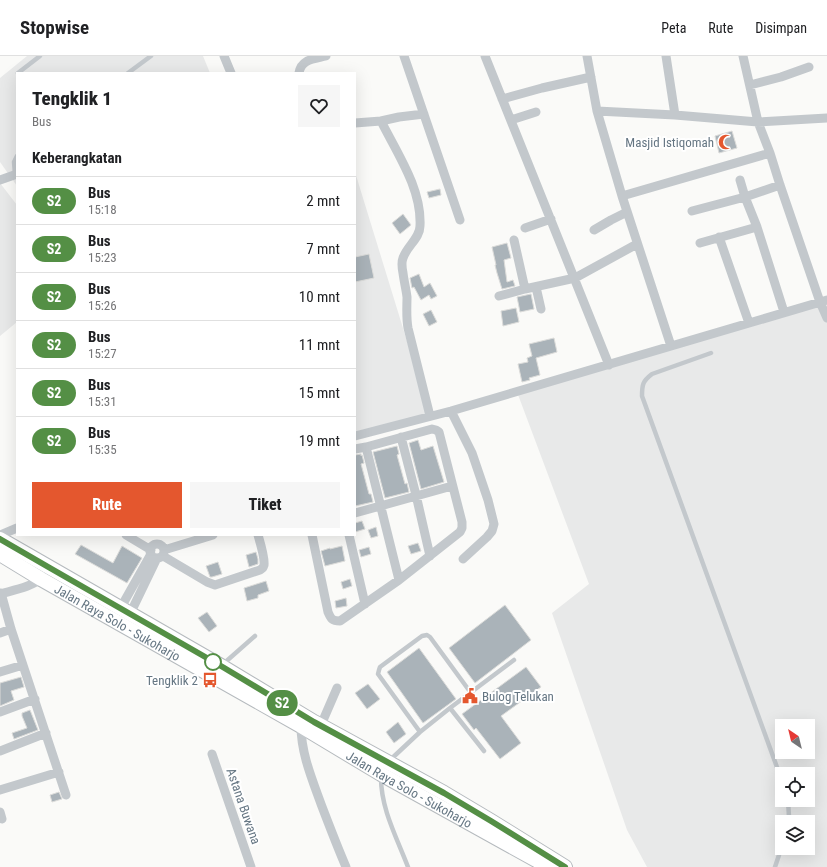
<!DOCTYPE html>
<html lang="id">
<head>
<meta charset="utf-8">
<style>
  body { margin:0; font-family:"Roboto Condensed",sans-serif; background:#f6f6f6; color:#202124; height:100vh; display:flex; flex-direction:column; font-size:15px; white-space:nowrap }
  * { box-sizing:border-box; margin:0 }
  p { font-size:13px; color:#757577 }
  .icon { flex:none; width:22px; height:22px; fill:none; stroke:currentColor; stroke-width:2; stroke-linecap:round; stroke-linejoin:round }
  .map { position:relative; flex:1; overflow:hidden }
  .drawer { position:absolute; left:16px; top:16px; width:340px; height:464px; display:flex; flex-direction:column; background:#fff; border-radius:0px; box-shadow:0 4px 16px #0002 }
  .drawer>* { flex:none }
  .badge { padding:0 8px; border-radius:13px; font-size:14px; line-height:26px }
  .needle { width:26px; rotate:325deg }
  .tools { position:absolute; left:775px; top:663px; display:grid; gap:8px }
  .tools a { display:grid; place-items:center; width:40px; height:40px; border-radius:0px; background:#fff; box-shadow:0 4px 16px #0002; font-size:20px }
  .map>.badge { position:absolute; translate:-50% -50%; box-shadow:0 0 0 2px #fff }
  h2 { padding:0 16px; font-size:15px; line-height:36px }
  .round { display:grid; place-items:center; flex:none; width:42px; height:42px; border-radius:0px; background:#f6f6f6 }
  .headline { display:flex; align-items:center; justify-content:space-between; height:68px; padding:0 16px }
  h1 { font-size:19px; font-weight:800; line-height:30px }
  .action { display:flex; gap:8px; margin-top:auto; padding:8px 16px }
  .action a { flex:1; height:46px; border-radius:0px; background:#e4572e; color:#fff; font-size:16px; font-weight:800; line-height:46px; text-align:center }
  .action a+a { background:#f6f6f6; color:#202124 }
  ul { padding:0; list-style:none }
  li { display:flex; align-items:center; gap:12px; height:48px; padding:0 16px; border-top:1px solid #e0e0e0 }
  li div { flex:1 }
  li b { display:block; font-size:15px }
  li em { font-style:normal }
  li .badge { min-width:44px; font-weight:700; text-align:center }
  header { display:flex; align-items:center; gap:24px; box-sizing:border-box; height:56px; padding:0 20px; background:#fff; border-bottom:1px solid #e0e0e0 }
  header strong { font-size:19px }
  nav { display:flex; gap:22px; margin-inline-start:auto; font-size:14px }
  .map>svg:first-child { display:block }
  .built { fill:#e8e9e9; fill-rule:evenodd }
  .building { fill:#aab3b9; stroke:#dcdcda }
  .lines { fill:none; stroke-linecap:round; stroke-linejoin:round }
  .primary-casing { stroke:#b5babe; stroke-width:16 }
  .lane { stroke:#c3c8cc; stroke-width:4.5 }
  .street { stroke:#c3c8cc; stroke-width:9 }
  .primary { stroke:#fff; stroke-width:14 }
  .line-casing { stroke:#fff; stroke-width:9 }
  .line { stroke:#548f45; stroke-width:6 }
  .stop-dot { fill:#fff; stroke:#548f45; stroke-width:2 }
  .labels { text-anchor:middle; stroke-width:4; stroke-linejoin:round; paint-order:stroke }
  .poi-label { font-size:13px; fill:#657683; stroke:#fff; text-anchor:end }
  .street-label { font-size:13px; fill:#657683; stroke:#fff }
</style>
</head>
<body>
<header>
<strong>Stopwise</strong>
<nav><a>Peta</a><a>Rute</a><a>Disimpan</a></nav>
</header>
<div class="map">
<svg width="827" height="811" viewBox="0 0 827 811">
  <rect width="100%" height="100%" fill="#fafaf8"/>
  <path class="built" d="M27,0H203L210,17H17V130L0,106V22Z
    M355,116L430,360L355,380Z
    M0,127L17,149V266L0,280Z
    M820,246L827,262V811H647L627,774L552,557L589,528L517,336ZM782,670H808V696H782ZM782,718H808V744H782ZM782,766H808V792H782Z"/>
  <path class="building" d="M732,75L737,92L719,97L715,80Z
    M440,133L441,139L429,142L427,136Z
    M403,158L411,169L400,178L392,167Z
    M507,187L511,202L504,204L507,226L513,224L515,230L502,233L497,217L495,209H496L492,191Z
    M369,198L374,222L355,226V201Z
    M419,218L424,231L430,227L437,240L431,243L429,239L421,244L414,231L412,232L410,222Z
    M531,238L534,253L520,256L517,241Z
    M516,252L519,266L503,270L501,255Z
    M431,254L437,266L429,270L423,258Z
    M554,282L557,296L536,302L540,319L529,322L530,324L522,326L518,308L528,306L527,302L532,300L529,288Z
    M418,384L421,394L433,390L444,426L421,433L409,387Z
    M397,390L399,398L397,399L405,428L407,427L409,436L385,442L373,396Z
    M361,398V400L362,399L364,407L361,408L369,438H371L373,446L355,450V399Z
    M362,465L365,473L355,476V467Z
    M376,471L378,480L371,482L368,474Z
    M418,487L421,495L411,498L408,490Z
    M81,489L113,507L122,490L142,502L127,527L75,498Z
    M342,490L345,505L325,510L321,495L330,492V493Z
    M369,491L371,498L361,501L359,494Z
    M256,496L258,503V508L249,511L246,499Z
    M218,506L222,518L212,521H210L206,510Z
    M350,523L352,530L343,533L341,526Z
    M266,525L269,535L258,539V542L247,545L244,532Z
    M346,542L347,550L336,552L335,545Z
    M505,549L531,584L475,627L449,592Z
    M207,556L217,570L209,576L198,562Z
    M419,592L456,643L423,667L387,616Z
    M526,611L541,631L501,660L521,687L500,703L476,672L474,674L462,658Z
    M21,621L24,631L11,635L14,644L0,650V627Z
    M368,628L380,643L367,653L355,637Z
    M30,654L38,674L14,683L12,677L27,672L22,660V657Z
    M398,666L406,678L394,687L386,676Z
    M59,736L62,743L52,746L50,739Z"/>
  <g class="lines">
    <defs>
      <g id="primary">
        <path d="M0,483L221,610L314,666L444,737L491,765L565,811"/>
        <path id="s1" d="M0,498L41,523L301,670L381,718L547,810"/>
      </g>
    </defs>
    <use href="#primary" class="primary-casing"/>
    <path class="lane" d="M18,17L40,0
      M128,17L151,0
      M15,118L14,106L17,100
      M711,297L652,318C643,325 642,328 642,340L782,725
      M222,609L255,580
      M450,652L484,695
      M420,676L378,618L379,614L380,611L422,580L427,579L430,581L471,637
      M389,705L420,676L450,652L514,604
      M381,722C381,753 397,782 408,811
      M788,744L789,761L788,766
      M775,811L782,790"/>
    <path class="street" d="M224,0L231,17
      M404,0L460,164
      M485,0L609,309
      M587,0L597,55L622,140L671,290
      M666,0L675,59
      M743,0L758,66L770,97L780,129L820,246L827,262
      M299,17C301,3 314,3 326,0
      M750,29L781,21L809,11
      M502,43L542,32L591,21
      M597,55L675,59L758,66L827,62
      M511,64L536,56
      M381,65L399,61L424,58
      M355,67L381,65C397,97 422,133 420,170C420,182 407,190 403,202C401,207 402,212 403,217C404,225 406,233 407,241C407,251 406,261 408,272L430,360
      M0,124L17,118
      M740,124L745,141L757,171L784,256
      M622,140L770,97
      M692,155L745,141L780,129
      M525,172L551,163
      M594,174L611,164L627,156
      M719,181L749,267
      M514,184L525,233
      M700,187L757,171
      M536,231L541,253
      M499,240L525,233L575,222L637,188
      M451,355L472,397L488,444L494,468L492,475L487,481L463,503
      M355,380L451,355L827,244
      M401,381L416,439L430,500
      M355,393L366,391
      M355,457L452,430
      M0,479L17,472
      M126,479L151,494
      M312,479L328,556C331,563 332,565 340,565L399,524L460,476L462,472V466L439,376L436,374L432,373L366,391L399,524
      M349,479L365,548
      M150 495a7 7 0 1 1 14 0a7 7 0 1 1-14 0Z
      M164,494L213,479
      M163,500L207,526L215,529L260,514C263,512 263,512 264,509C265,502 260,486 258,479
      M1,537L11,573L66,739
      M0,538C14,534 32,531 43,521
      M120,553L151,498
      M130,558L157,502
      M0,577L11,573
      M0,616L23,609
      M0,656L35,643
      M321,669L337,632
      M301,670C301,697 312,723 321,748C329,769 337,790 346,811
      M0,695L46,677
      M212,698L251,811
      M0,734L59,716
      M0,756L2,763"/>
    <use href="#primary" class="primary"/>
  </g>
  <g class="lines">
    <defs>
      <path id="line" d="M0,483L50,512L221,610L314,666L444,737L491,765L565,811"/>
    </defs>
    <use href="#line" class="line-casing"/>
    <use href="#line" class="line"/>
  </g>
  <defs>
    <symbol id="mosque-bare" viewBox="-9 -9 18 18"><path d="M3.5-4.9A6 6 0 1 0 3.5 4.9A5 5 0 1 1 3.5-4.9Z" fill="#e4572e" stroke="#fff" stroke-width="2.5" paint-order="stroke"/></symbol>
    <symbol id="bus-bare" viewBox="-9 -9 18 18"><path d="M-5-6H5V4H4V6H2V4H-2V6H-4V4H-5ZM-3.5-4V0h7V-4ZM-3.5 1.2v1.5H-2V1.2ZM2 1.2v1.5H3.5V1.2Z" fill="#e4572e" stroke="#fff" stroke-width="2.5" paint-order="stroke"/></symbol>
    <symbol id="civic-bare" viewBox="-9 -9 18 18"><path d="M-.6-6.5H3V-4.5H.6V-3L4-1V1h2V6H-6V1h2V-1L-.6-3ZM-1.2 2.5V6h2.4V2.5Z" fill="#e4572e" stroke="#fff" stroke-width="2.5" paint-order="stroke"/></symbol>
  </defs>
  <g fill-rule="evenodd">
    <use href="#mosque-bare" x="715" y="75" width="22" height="22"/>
    <use href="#bus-bare" x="199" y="613" width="22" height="22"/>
    <use href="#civic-bare" x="459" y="629" width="22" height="22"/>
  </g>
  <circle class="stop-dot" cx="213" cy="606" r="8"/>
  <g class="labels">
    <g class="poi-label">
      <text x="714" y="91">Masjid Istiqomah</text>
      <text x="198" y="629">Tengklik 2</text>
      <text x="482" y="645" text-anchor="start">Bulog Telukan</text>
    </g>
    <g class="street-label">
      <text dy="5" stroke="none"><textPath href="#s1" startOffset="136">Jalan Raya Solo - Sukoharjo</textPath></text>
      <text dy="5" stroke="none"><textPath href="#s1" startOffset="472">Jalan Raya Solo - Sukoharjo</textPath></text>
      <text transform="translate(244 750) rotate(71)" y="5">Astana Buwana</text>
    </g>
  </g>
</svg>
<div class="tools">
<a><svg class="needle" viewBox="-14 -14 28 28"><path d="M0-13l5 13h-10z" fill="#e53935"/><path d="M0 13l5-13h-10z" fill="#757577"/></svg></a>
<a><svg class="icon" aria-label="locate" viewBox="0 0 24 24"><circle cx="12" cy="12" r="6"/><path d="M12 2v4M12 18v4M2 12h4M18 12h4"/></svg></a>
<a><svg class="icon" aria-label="layers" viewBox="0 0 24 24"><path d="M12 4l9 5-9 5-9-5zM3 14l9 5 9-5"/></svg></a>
</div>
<b class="badge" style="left:282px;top:647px;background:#548f45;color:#fff">S2</b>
<section class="drawer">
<div class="headline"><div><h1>Tengklik 1</h1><p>Bus</p></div><a class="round"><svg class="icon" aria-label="heart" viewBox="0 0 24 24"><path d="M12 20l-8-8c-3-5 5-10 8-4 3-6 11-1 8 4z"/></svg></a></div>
<h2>Keberangkatan</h2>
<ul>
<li><span class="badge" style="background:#548f45;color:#fff">S2</span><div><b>Bus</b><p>15:18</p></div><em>2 mnt</em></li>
<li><span class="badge" style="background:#548f45;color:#fff">S2</span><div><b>Bus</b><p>15:23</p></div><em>7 mnt</em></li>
<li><span class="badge" style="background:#548f45;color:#fff">S2</span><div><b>Bus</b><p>15:26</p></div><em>10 mnt</em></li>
<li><span class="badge" style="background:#548f45;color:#fff">S2</span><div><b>Bus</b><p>15:27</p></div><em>11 mnt</em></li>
<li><span class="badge" style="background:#548f45;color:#fff">S2</span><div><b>Bus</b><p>15:31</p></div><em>15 mnt</em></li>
<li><span class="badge" style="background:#548f45;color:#fff">S2</span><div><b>Bus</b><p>15:35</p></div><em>19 mnt</em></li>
</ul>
<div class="action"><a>Rute</a><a>Tiket</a></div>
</section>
</div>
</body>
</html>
